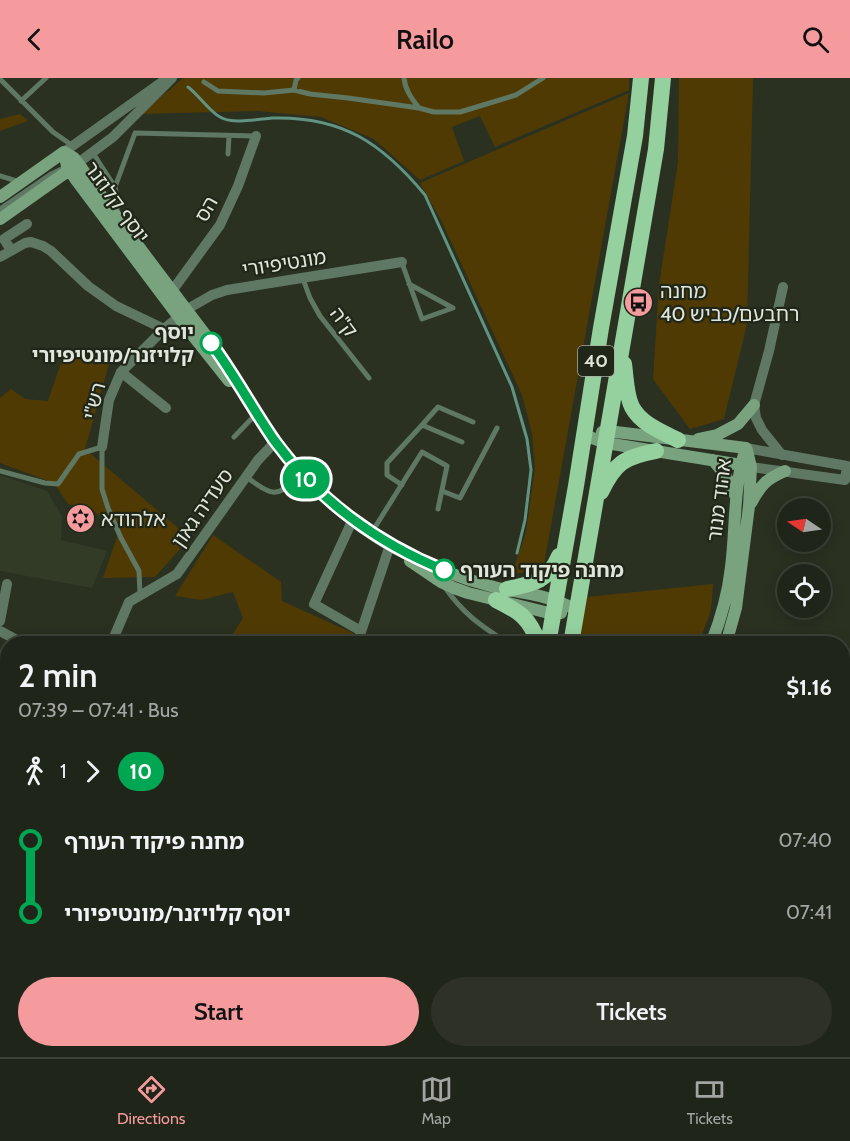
<!DOCTYPE html>
<html lang="en">
<head>
<meta charset="utf-8">
<style>
  body { margin:0; font-family:Cabin,"Noto Sans Hebrew",sans-serif; background:#2d3126; color:#f1f3f6; height:100vh; display:flex; flex-direction:column; font-size:22px; white-space:nowrap }
  * { box-sizing:border-box; margin:0 }
  p { font-size:20px; color:#a2a5a2 }
  .icon { flex:none; width:33px; height:33px; fill:none; stroke:currentColor; stroke-width:2; stroke-linecap:round; stroke-linejoin:round }
  .map { position:relative; flex:1; overflow:hidden }
  .side { position:absolute; left:0px; top:558px; width:850px; height:422px; display:flex; flex-direction:column; background:#202519; border-radius:24px 24px 0 0; box-shadow:0 3px 15px #0003,0 0 0 2px #3d4238 }
  .side>* { flex:none }
  .badge { padding:0 12px; border-radius:20px; font-size:21px; line-height:39px }
  .needle { width:39px; rotate:283deg }
  .fabs { position:absolute; left:777px; top:420px; display:grid; gap:12px }
  .fabs a { display:grid; place-items:center; width:54px; height:54px; border-radius:50%; background:#202519; box-shadow:0 3px 15px #0003,0 0 0 2px #3d4238; font-size:30px }
  .map>.badge { position:absolute; translate:-50% -50%; box-shadow:0 0 0 3px #fff }
  .legs { display:flex; align-items:center; gap:9px; height:66px; padding:0 18px; font-size:20px }
  .legs p { margin-inline-start:auto }
  .summary { display:flex; align-items:center; justify-content:space-between; height:102px; padding:0 18px }
  h1 { font-size:33px; font-weight:600; line-height:45px }
  .button { display:flex; gap:12px; margin-top:auto; padding:12px 18px }
  .button a { flex:1; height:69px; border-radius:36px; background:#f59b9d; color:#111; font-size:24px; font-weight:600; line-height:69px; text-align:center }
  .button a+a { background:#2d3126; color:#f1f3f6 }
  ul { padding:0 18px; list-style:none }
  li { display:flex; align-items:center; gap:21px; height:72px; font-size:22px }
  li i { display:grid; place-items:center; width:9px; height:100%; margin:0 8px; background:currentColor }
  li i::after { content:''; width:15px; height:15px; margin:-8px; border:4px solid; border-radius:50%; background:#202519 }
  li p { margin-inline-start:auto }
  li:first-child i { background:linear-gradient(#0000 50%,currentColor 0) }
  li:last-child i { background:linear-gradient(currentColor 50%,#0000 0) }
  header { display:flex; justify-content:space-between; align-items:center; height:78px; padding:0 18px; background:#f59b9d; color:#111; font-size:27px; font-weight:600 }
  .tabs { display:flex; justify-content:space-around; align-items:center; height:84px; border-top:2px solid #3d4238; background:#202519; font-size:16px; color:#a2a5a2 }
  .tabs a { display:grid; justify-items:center; gap:3px }
  .tabs .on { color:#f59b9d }
  .map>svg:first-child { display:block }
  .built { fill:#323b26 }
  .green { fill:#503a04 }
  .lines { fill:none; stroke-linecap:round; stroke-linejoin:round }
  .stream { stroke:#609382; stroke-width:3 }
  .service { stroke:#5f7863; stroke-width:5 }
  .minor { stroke:#5f7863; stroke-width:10 }
  .tertiary { stroke:#5f7863; stroke-width:12 }
  .secondary { stroke:#79a27f; stroke-width:12 }
  .trunk { stroke:#95d09f; stroke-width:16 }
  .line-1-casing { stroke:#fff; stroke-width:14 }
  .line-1 { stroke:#00a651; stroke-width:9 }
  .stop-1-dot { fill:#fff; stroke:#00a651; stroke-width:3 }
  .labels { text-anchor:middle; stroke-width:4.5; stroke-linejoin:round; paint-order:stroke }
  .shield { fill:#202718; stroke:#a7ada1; stroke-width:1.5 }
  .shield-label { font-size:18px; font-weight:bold; fill:#e1e6dc }
  .street-label { font-size:20px; fill:#e1e6dc; stroke:#202718 }
  .poi-label { font-size:20px; fill:#e1e6dc; stroke:#202718; text-anchor:start }
  .stop-label { font-size:20px; font-weight:bold; fill:#e1e6dc; stroke:#202718; text-anchor:end }
</style>
</head>
<body>
<header><svg class="icon" aria-label="back" viewBox="0 0 24 24"><path d="M15 5l-7 7 7 7"/></svg>Railo<svg class="icon" aria-label="search" viewBox="0 0 24 24"><circle cx="10" cy="10" r="6"/><path d="M15 15l6 6"/></svg></header>
<div class="map">
<svg width="850" height="979" viewBox="0 0 850 979">
  <rect width="100%" height="100%" fill="#2a3121"/>
  <path class="built" d="M0,397L47,413L62,438L61,462L107,473L92,510L0,493Z
    M2,869L8,878V972H63L64,979H0V870Z"/>
  <path class="green" d="M183,0H629V12L495,69L480,38L452,49L464,83L420,102L374,61L321,39L258,33L141,36Z
    M679,0H753L747,246L724,341L690,351L653,301L659,207L678,84Z
    M629,15L544,486L536,493L512,496L526,454L535,390L532,355L522,317L441,142L420,105Z
    M20,36L28,43L0,53V41Z
    M64,276L109,286L85,371L190,460L155,499L103,500L119,453L91,431L68,426L54,405L0,385V320L11,311L25,321L48,323Z
    M213,457L281,504L282,523L353,555L349,565H227L243,540L233,514L201,522L175,518Z
    M713,506L711,532L699,565L579,566L587,519Z"/>
  <g class="lines">
    <path class="stream" d="M188,9C199,17 211,36 222,40C233,46 259,41 272,40C342,38 382,65 425,117L512,309L527,361L531,392L525,442L517,475"/>
    <path class="service" d="M404,0C405,12 412,21 419,30
      M0,1L53,54L73,68
      M204,4L218,13L264,15L294,12L310,16L348,20L419,30L434,34H460L516,17L543,0
      M294,12L296,2L298,0
      M21,23L46,0
      M135,55L255,58
      M93,75L115,109
      M228,76L229,58
      M0,98L20,104
      M0,131L51,96L68,88
      M116,136L118,125L115,109L135,55
      M402,185L422,241L453,230L409,206
      M303,201L310,220L320,238L369,300
      M422,347L438,329L473,344
      M234,359L257,335
      M0,393L45,405L58,406L79,376L102,369V411L108,430L121,460L139,493L140,517
      M246,399C277,420 273,419 303,398
      M402,407L387,397V385L422,347L462,364
      M442,413L460,420L497,350
      M372,454L422,374L447,388L438,431
      M444,508C464,537 480,547 509,566
      M843,903L850,909
      M678,979L680,972
      M769,979L772,972"/>
    <path class="minor" d="M64,74L162,4
      M78,85L113,59L172,0
      M11,172L4,161L27,146
      M0,179L25,165L31,164L43,168L51,173L88,208L116,228L164,251
      M172,213L220,147L238,108L256,58
      M121,294L166,330
      M102,369L109,322L121,294L164,251L191,229L212,217L227,212L402,184
      M746,370L847,388L845,402L751,389
      M782,377L762,352L756,340L754,327L769,273L783,209
      M353,441L314,526L361,553
      M0,543L7,506
      M0,553L24,566
      M111,566L129,524L177,496L258,382L276,363
      M357,566L390,467
      M0,688L4,674
      M0,770L8,772
      M0,854L8,861
      M75,972L77,979
      M824,977L831,979
      M575,979V972
      M639,979L641,972"/>
    <path class="tertiary" d="M0,672L4,674H8
      M843,826L850,819
      M366,979L367,972
      M723,979L725,972"/>
    <path class="secondary" d="M64,74L74,80L78,85C123,150 172,212 219,275C233,295 244,316 258,337C293,391 336,437 393,469C424,486 459,500 494,509C514,514 537,515 556,523C563,525 570,529 577,532
      M64,74L67,88L76,102L190,254L229,303
      M0,119L64,74
      M0,141L75,88
      M602,354L608,353L746,370
      M584,357L606,365L748,388
      M698,361L717,357L738,346L754,327
      M713,382L726,398L736,419
      M751,425C761,407 766,401 785,393
      M410,483L441,504L454,510L468,515L553,536L561,535
      M711,566C721,541 728,516 731,489C736,450 733,408 746,370
      M726,566L736,530L749,428L751,389L747,372
      M843,765L850,774
      M843,789L850,799"/>
    <path class="trunk" d="M624,286C626,300 626,317 632,329C641,346 662,354 678,362
      M601,414C615,385 624,379 656,373
      M507,511C532,506 548,504 559,478
      M496,522C520,534 529,539 539,566
      M548,566L576,408L601,250L635,58L641,0
      M571,566L656,71L663,0
      M484,979L485,972
      M507,979L508,972"/>
  </g>
  <g class="lines">
    <defs>
      <path id="line-1" d="M211,265C234,296 252,330 274,362C317,421 377,465 444,492"/>
    </defs>
    <use href="#line-1" class="line-1-casing"/>
    <use href="#line-1" class="line-1"/>
  </g>
  <defs>
    <symbol id="bus-disc" viewBox="-11 -11 22 22"><circle r="9.5" fill="#f59b9d" stroke="#202718"/><path d="M-5-6H5V4H4V6H2V4H-2V6H-4V4H-5ZM-3.5-4V0h7V-4ZM-3.5 1.2v1.5H-2V1.2ZM2 1.2v1.5H3.5V1.2Z" fill="#111"/></symbol>
    <symbol id="synagogue-disc" viewBox="-11 -11 22 22"><circle r="9.5" fill="#f59b9d" stroke="#202718"/><path d="M0-6.5L5.6 3.2H-5.6ZM0 6.5L5.6-3.2H-5.6Z" fill="#111"/></symbol>
  </defs>
  <g fill-rule="evenodd">
    <use href="#bus-disc" x="622" y="208" width="33" height="33"/>
    <use href="#synagogue-disc" x="64" y="424" width="33" height="33"/>
  </g>
  <g class="stop-1-dot">
    <circle cx="211" cy="265" r="10"/>
    <circle cx="444" cy="492" r="10"/>
  </g>
  <g class="labels">
    <rect class="shield" x="578" y="268" width="36" height="30" rx="4.5"/>
    <g class="shield-label">
      <text x="596" y="289">40</text>
    </g>
    <g class="street-label">
      <text transform="translate(117 124) rotate(54)" y="7">יוסף קלוזנר</text>
      <text transform="translate(206 131) rotate(-61)" y="7">הס</text>
      <text transform="translate(284 185) rotate(-9)" y="7">מונטיפיורי</text>
      <text transform="translate(344 244) rotate(53)" y="7">ק"ה</text>
      <text transform="translate(94 323) rotate(-75)" y="7">רש"י</text>
      <text transform="translate(719 422) rotate(-83)" y="7">אהוד מנור</text>
      <text transform="translate(202 430) rotate(-55)" y="7">סעדיה גאון</text>
    </g>
    <g class="poi-label">
      <text x="660" y="220">מחנה<tspan x="660" dy="23">רחבעם/כביש 40</tspan></text>
      <text x="101" y="448">אלהודא</text>
    </g>
    <g class="stop-label">
      <text x="194" y="261">יוסף<tspan x="194" dy="23">קלויזנר/מונטיפיורי</tspan></text>
      <text x="460" y="499" text-anchor="start">מחנה פיקוד העורף</text>
    </g>
  </g>
</svg>
<div class="fabs">
<a><svg class="needle" viewBox="-14 -14 28 28"><path d="M0-13l5 13h-10z" fill="#e53935"/><path d="M0 13l5-13h-10z" fill="#a2a5a2"/></svg></a>
<a><svg class="icon" aria-label="locate" viewBox="0 0 24 24"><circle cx="12" cy="12" r="6"/><path d="M12 2v4M12 18v4M2 12h4M18 12h4"/></svg></a>
</div>
<b class="badge" style="left:306px;top:401px;background:#00a651;color:#fff">10</b>
<section class="side">
<div class="summary"><div><h1>2 min</h1><p>07:39 – 07:41 · Bus</p></div><b>$1.16</b></div>
<div class="legs"><svg class="icon" aria-label="walk" viewBox="0 0 24 24"><circle cx="13" cy="4" r="2"/><path d="M13 8l-2 6 4 7M11 14l-3 7M7 12l3-4h3l4 4"/></svg>1<svg class="icon" aria-label="forward" viewBox="0 0 24 24"><path d="M9 5l7 7-7 7"/></svg><b class="badge" style="background:#00a651;color:#fff">10</b></div>
<ul>
<li><i style="color:#00a651"></i><b>מחנה פיקוד העורף</b><p>07:40</p></li>
<li><i style="color:#00a651"></i><b>יוסף קלויזנר/מונטיפיורי</b><p>07:41</p></li>
</ul>
<div class="button"><a>Start</a><a>Tickets</a></div>
</section>
</div>
<nav class="tabs">
<a class="on"><svg class="icon" aria-label="directions" viewBox="0 0 24 24"><path d="M12 3l9 9-9 9-9-9zM9 14v-3h6M13 9l2 2-2 2"/></svg>Directions</a>
<a><svg class="icon" aria-label="map" viewBox="0 0 24 24"><path d="M3 6l6-2 6 2 6-2v14l-6 2-6-2-6 2zM9 4v14M15 6v14"/></svg>Map</a>
<a><svg class="icon" aria-label="tickets" viewBox="0 0 24 24"><path d="M3 7h18v10H3zM15 7v10"/></svg>Tickets</a>
</nav>
</body>
</html>
